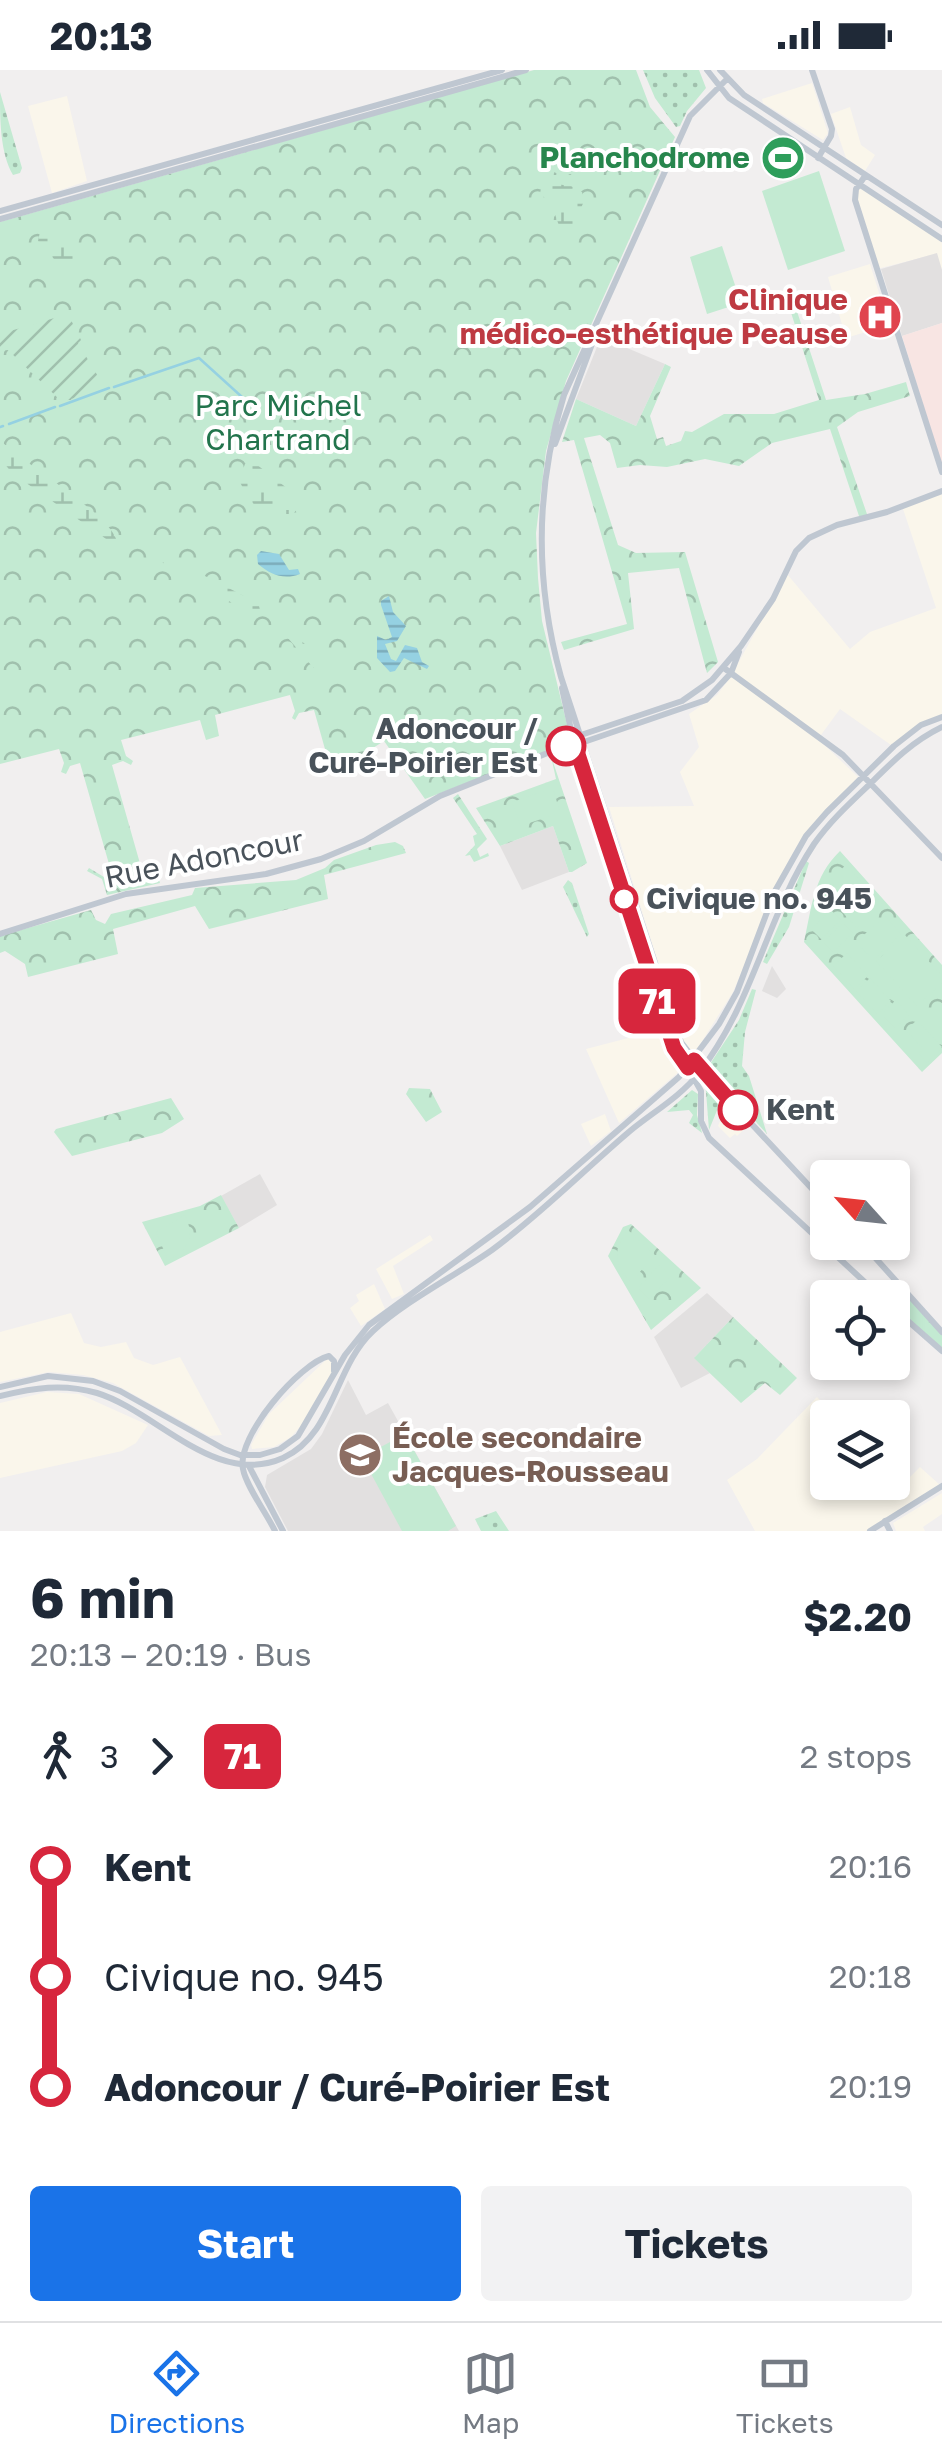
<!DOCTYPE html>
<html lang="en">
<head>
<meta charset="utf-8">
<style>
  body { margin:0; font-family:"Golos Text",sans-serif; background:#f2f2f3; color:#1f2937; height:100vh; display:flex; flex-direction:column; font-size:38px; white-space:nowrap }
  * { box-sizing:border-box; margin:0 }
  p { font-size:32px; color:#747a83 }
  .icon { flex:none; width:55px; height:55px; fill:none; stroke:currentColor; stroke-width:2; stroke-linecap:round; stroke-linejoin:round }
  .map { position:relative; height:1461px; overflow:hidden }
  .drawer { display:flex; flex-direction:column; background:#fff; flex:1 }
  .drawer>* { flex:none }
  .badge { padding:0 20px; border-radius:15px; font-size:35px; line-height:65px }
  .needle { width:65px; rotate:297deg }
  .tools { position:absolute; left:810px; top:1090px; display:grid; gap:20px }
  .tools a { display:grid; place-items:center; width:100px; height:100px; border-radius:10px; background:#fff; box-shadow:0 5px 15px #0003; font-size:50px }
  .map>.badge { position:absolute; translate:-50% -50%; box-shadow:0 0 0 5px #fff }
  .legs { display:flex; align-items:center; gap:15px; height:110px; padding:0 30px; font-size:32px }
  .legs p { margin-inline-start:auto }
  .head { display:flex; align-items:center; justify-content:space-between; height:170px; padding:0 30px }
  h1 { font-size:55px; font-weight:700; line-height:75px }
  .action { display:flex; gap:20px; margin-top:auto; padding:20px 30px }
  .action a { flex:1; height:115px; border-radius:10px; background:#1a73e8; color:#fff; font-size:40px; font-weight:700; line-height:115px; text-align:center }
  .action a+a { background:#f2f2f3; color:#1f2937 }
  ul { padding:0 30px; list-style:none }
  li { display:flex; align-items:center; gap:35px; height:110px; font-size:38px }
  li i { display:grid; place-items:center; width:15px; height:100%; margin:0 12px; background:currentColor }
  li i::after { content:''; width:25px; height:25px; margin:-12px; border:8px solid; border-radius:50%; background:#fff }
  li p { margin-inline-start:auto }
  li:first-child i { background:linear-gradient(#0000 50%,currentColor 0) }
  li:last-child i { background:linear-gradient(currentColor 50%,#0000 0) }
  .status { display:flex; justify-content:space-between; align-items:center; height:70px; padding:0 50px; background:#fff; direction:ltr }
  .status svg { height:28px; fill:currentColor }
  .tab-bar { display:flex; justify-content:space-around; align-items:center; height:140px; border-top:2px solid #e0e1e3; background:#fff; font-size:28px; color:#747a83 }
  .tab-bar a { display:grid; justify-items:center; gap:5px }
  .tab-bar .current { color:#1a73e8 }
  .map>svg:first-child { display:block }
  .commercial { fill:#faf6eb }
  .education { fill:#e2e0e0 }
  .medical { fill:#f8e5e3 }
  .grass { fill:url(#grass-dots) }
  .forest { fill:url(#forest-crowns) }
  .wetland { fill:url(#wetland-marsh) }
  .garden { fill:url(#garden-furrows) }
  .pitch { fill:#c3ead2 }
  .water { fill:url(#water-rules) }
  .lines { fill:none; stroke-linecap:round; stroke-linejoin:round }
  .stream { stroke:#95d1e2; stroke-width:2.5 }
  .secondary { stroke:#bfc7d1; stroke-width:6 }
  .line-1-casing { stroke:#fff; stroke-width:22 }
  .line-1 { stroke:#d7263d; stroke-width:15 }
  .stop-1-dot { fill:#fff; stroke:#d7263d; stroke-width:5 }
  .labels { text-anchor:middle; stroke-width:8; stroke-linejoin:round; paint-order:stroke }
  .leisure-label { font-size:30px; font-weight:bold; fill:#27864d; stroke:#fff; text-anchor:end }
  .health-label { font-size:30px; font-weight:bold; fill:#be3a42; stroke:#fff; text-anchor:end }
  .park-label { font-size:30px; fill:#22744c; stroke:#fff }
  .stop-label { font-size:30px; font-weight:bold; fill:#49525a; stroke:#fff; text-anchor:start }
  .street-label { font-size:30px; fill:#49525a; stroke:#fff }
  .education-label { font-size:30px; font-weight:bold; fill:#785e54; stroke:#fff; text-anchor:start }
</style>
</head>
<body>
<div class="status"><b>20:13</b><svg viewBox="0 0 49 12"><path d="M0 12V9h3v3zM5 12V6h3v6zM10 12V3h3v9zM15 12V0h3v12zM26 1h20v11H26zM47 4h2v5h-2z"/></svg></div>
<div class="map">
<svg width="942" height="1461" viewBox="0 0 942 1461">
  <defs>
    <pattern id="grass-dots" width="8" height="8" patternUnits="userSpaceOnUse" patternTransform="scale(2.5)"><rect width="8" height="8" fill="#c3ead2"/><path d="M2 2h.1M6 6h.1" fill="none" stroke="#a0c0ad" stroke-width="1.8" stroke-linecap="round"/></pattern>
    <pattern id="forest-crowns" width="20" height="18" patternUnits="userSpaceOnUse" patternTransform="scale(2.5)"><rect width="20" height="18" fill="#c3ead2"/><path d="M2 6a3 3 0 1 1 6 0M12 15a3 3 0 1 1 6 0" fill="none" stroke="#a0c0ad"/></pattern>
    <pattern id="wetland-marsh" width="20" height="14" patternUnits="userSpaceOnUse" patternTransform="scale(2.5)"><rect width="20" height="14" fill="#c3ead2"/><path d="M1 5h8M5 5V1M11 12h8M15 12V8" fill="none" stroke="#a0c0ad"/></pattern>
    <pattern id="garden-furrows" width="10" height="10" patternUnits="userSpaceOnUse" patternTransform="scale(2.5)"><rect width="10" height="10" fill="#c3ead2"/><path d="M-1 1l2-2M0 10L10 0M9 11l2-2" fill="none" stroke="#a0c0ad"/></pattern>
    <pattern id="water-rules" width="6" height="5" patternUnits="userSpaceOnUse" patternTransform="scale(2.5)"><rect width="6" height="5" fill="#95d1e2"/><path d="M0 2.5h6" fill="none" stroke="#7cacba"/></pattern>
  </defs>
  <rect width="100%" height="100%" fill="#f1efef"/>
  <path class="commercial" d="M812,13L828,63L823,70L763,33L762,29Z
    M67,26L87,111L52,123L28,36Z
    M850,37L861,75L875,85L865,101L846,88L831,44Z
    M859,115L942,169V200L936,184L877,199L855,130Z
    M870,194L889,255L846,268L828,207Z
    M942,422V644L891,675L840,639L818,669L858,707L797,776L788,792L733,922L694,984L684,974L609,737L694,736L680,702L699,677L689,644L717,625L730,608L787,504L850,579L870,562L936,538L902,436Z
    M663,959L684,996L682,999L619,1053L586,979Z
    M728,1032L749,1055L737,1066L735,1064L730,1068L718,1056Z
    M605,1044L611,1061L591,1076L581,1054Z
    M430,1165L433,1170L393,1196L404,1224L392,1229L376,1199Z
    M374,1214L385,1239L361,1256L350,1238L359,1231L356,1225Z
    M71,1243L84,1273L101,1277L126,1272L134,1288L153,1295L180,1287L222,1365L209,1366L113,1313L83,1305L49,1302L0,1312V1262Z
    M328,1288L334,1296L333,1301L305,1351L291,1367L274,1377L252,1379L251,1375L269,1344Z
    M47,1322L79,1324L148,1355L136,1373L122,1381L0,1408V1333Z
    M817,1327L837,1347L828,1348V1412H892L893,1399L908,1409L920,1397L941,1416L870,1461H755L727,1410L757,1389Z
    M942,1423V1444L923,1457L925,1461H896L893,1453Z"/>
  <path class="education" d="M937,183L942,200V253L902,266L881,199Z
    M601,267L665,294L636,356L576,329Z
    M553,756L569,802L522,820L500,776Z
    M772,896L786,919L777,928L762,921Z
    M260,1104L277,1135L239,1158L221,1126Z
    M707,1223L733,1247L695,1287L710,1303L681,1318L654,1267Z
    M348,1310L366,1345L388,1333L459,1461H288L265,1417L267,1405L311,1379L322,1364Z"/>
  <path class="medical" d="M942,253V396L902,266Z"/>
  <path class="grass" d="M643,0H699L706,18L687,41L680,56L676,57L655,28Z
    M0,22L22,98L20,103L13,105C0,83 0,49 0,22Z
    M806,791L809,793L789,857L767,894L763,892Z
    M568,810L572,813L589,864L587,867L563,817Z
    M752,919L756,920L745,962L742,996L749,1006L767,1064L710,1001V994L739,950Z
    M705,1009L722,1028L709,1060Z
    M692,1020L698,1024L697,1045L702,1063L689,1053L693,1045L689,1040L667,1042Z
    M448,1394L469,1395L475,1406L457,1416Z
    M496,1441L509,1461H481L475,1449Z"/>
  <path class="forest" d="M534,0H636L650,37L675,67L566,311L546,381L536,463L538,508L542,551L570,667L554,679L425,729L384,671L332,704L314,640L299,643L295,650L292,648L295,641L290,625L215,645L219,666L206,670L200,650L121,670L126,686L133,691L131,695L123,691L112,695L141,797L155,798L160,813L107,825L102,809L87,801L89,798L104,807L109,794L80,693L70,696L66,704L61,702L64,693L59,679L0,694V152Z
    M791,223L826,330L865,324L906,312L910,326L858,342L837,357L868,447L860,449L830,359L772,373L739,396L705,389L667,397L640,395L617,398L610,373L600,365L584,368L618,475L636,483L685,482L718,592L707,603L679,498L628,503L634,559L564,580L561,572L627,554L574,370L562,372L576,329L636,356L665,294L671,297L650,346L657,369L663,367L666,376L681,371L685,361L692,362L724,344H774L819,330L786,227Z
    M551,686L587,793L572,802H569L553,756L500,776L476,738L556,709Z
    M458,724L487,769L477,779L480,787L488,783L489,786L474,792L470,785L465,786L475,775L473,766L477,764L453,728Z
    M395,772L403,776L406,783L324,805L328,829L209,859L195,836L113,859L118,884L28,907L25,894L5,881L0,883V866L91,840L96,850L105,854L111,844L192,825L195,818L296,810L325,798L334,790L376,775Z
    M840,781L942,895V983L922,1002L804,872C812,837 813,807 840,781Z
    M409,1018L430,1019L442,1042L426,1052L406,1024Z
    M171,1028L184,1049L162,1063L72,1086L54,1062L56,1059Z
    M221,1125L239,1158L165,1196L142,1152L200,1136Z
    M631,1154L701,1218L651,1260L608,1186L623,1157Z
    M893,1208L942,1262V1281L893,1237L892,1228L882,1227L878,1224Z
    M733,1247L797,1308L780,1325L765,1313L741,1333L694,1288Z"/>
  <path class="wetland" d="M548,77L562,79L573,104C558,106 546,102 541,87L543,79Z
    M548,113L571,116L582,122L584,131L570,164H562L552,136L540,123L542,114Z
    M49,156L57,163L65,161L73,168L76,196L71,206L66,208L39,197L43,191L54,189L38,171L40,162Z
    M0,370C24,394 112,445 117,472L109,471L12,403L0,388Z
    M245,394H256L297,426L299,437L293,444C261,444 253,440 239,410Z
    M156,481L252,530L259,536L261,544L250,543L167,496L154,485Z
    M289,563C305,571 328,594 332,610C316,605 300,581 287,567Z"/>
  <path class="garden" d="M68,244L81,270L78,273L105,318L62,332L8,280L0,281V264Z"/>
  <path class="pitch" d="M819,101L845,181L788,200L762,121Z
    M722,176L741,233L707,244L690,187Z
    M553,718L560,743L520,756L512,732Z
    M846,795L883,835L857,858L820,818Z
    M831,840L841,850L821,869L811,859Z
    M885,846L901,864L873,890L856,872Z
    M843,853L853,863L833,882L823,872Z
    M905,865L942,906V913L917,936L876,891Z
    M847,883L868,906L854,919L833,896Z
    M870,908L891,931L877,944L856,921Z
    M896,930L909,945L895,958L881,944Z
    M917,950L942,977L927,993L919,984L923,979L906,960Z
    M185,1145C195,1166 189,1180 168,1190L156,1162Z
    M628,1160L655,1185L631,1212C614,1194 612,1180 628,1160Z
    M659,1195L671,1206L649,1229L638,1218Z
    M405,1364L456,1456L448,1461H402L362,1387Z"/>
  <path class="water" d="M261,481L279,484L289,500L298,499L300,504C284,510 271,505 258,494L257,485Z
    M389,526L393,542L406,556L397,571L385,574L391,589L396,591L405,575L417,578L422,592L429,596L427,599L404,588L395,601L390,602L377,588V566L386,570L392,567L381,535V531Z"/>
  <g class="lines">
    <path class="stream" d="M114,317L199,288L242,327
      M60,336L109,318
      M9,354L55,337
      M0,357L3,356"/>
    <path class="secondary" d="M707,0L729,28L942,169
      M720,0L744,25L942,155
      M812,0L832,59L831,66L818,88
      M727,9L690,46L564,325C535,418 535,513 561,607L681,972L707,1006L828,1136
      M865,106L856,119L855,130L942,402
      M0,141L502,0
      M0,149L526,0
      M555,374L592,274
      M724,598L843,685L942,788
      M562,618L571,660L665,957L701,1021V1051L709,1068L882,1228
      M581,673L706,630L731,603L739,582
      M0,864L126,824L266,804L321,789L364,771L440,726L575,672L581,665L682,631L712,610L741,576L773,529L796,481L809,468L837,455L887,442L942,421
      M861,1172L942,1262
      M892,1237L942,1281
      M0,1317L48,1306L93,1311L120,1321L224,1379L240,1385H260L280,1379L298,1366L345,1285L369,1255L530,1137L679,1007L719,954L737,922L775,821L806,766L827,742L894,676L921,655L942,647
      M0,1326C34,1318 62,1313 97,1323C156,1341 216,1418 283,1388C334,1365 334,1297 373,1261C405,1231 455,1206 492,1180C541,1144 584,1100 630,1061C653,1042 680,1027 699,1003C755,930 766,847 814,774C830,751 851,732 871,713C893,691 913,671 942,657
      M249,1396L283,1461
      M885,1451L890,1461
      M275,1461C267,1444 246,1416 243,1399C236,1366 300,1293 329,1286L334,1291V1301
      M870,1461L942,1416"/>
  </g>
  <g class="lines">
    <defs>
      <path id="line-1" d="M566,676L574,672L674,978L688,998L694,990L738,1040"/>
    </defs>
    <use href="#line-1" class="line-1-casing"/>
    <use href="#line-1" class="line-1"/>
  </g>
  <defs>
    <symbol id="stadium-disc" viewBox="-11 -11 22 22"><circle r="9.5" fill="#2e9e5b" stroke="#fff"/><path d="M0-5a6.5 5 0 1 0 0 10a6.5 5 0 1 0 0-10ZM-3.5-1.8h7v3.6h-7Z" fill="#fff"/></symbol>
    <symbol id="hospital-disc" viewBox="-11 -11 22 22"><circle r="9.5" fill="#e0444e" stroke="#fff"/><path d="M-5-5h3v3.5h4V-5h3V5h-3V1.5h-4V5h-3Z" fill="#fff"/></symbol>
    <symbol id="school-disc" viewBox="-11 -11 22 22"><circle r="9.5" fill="#8d6e63" stroke="#fff"/><path d="M0-5L7-2L0 1L-7-2ZM-4 1L0 2.5L4 1V4Q0 6-4 4Z" fill="#fff"/></symbol>
  </defs>
  <g fill-rule="evenodd">
    <use href="#stadium-disc" x="758" y="63" width="50" height="50"/>
    <use href="#hospital-disc" x="855" y="222" width="50" height="50"/>
    <use href="#school-disc" x="335" y="1360" width="50" height="50"/>
  </g>
  <g class="stop-1-dot">
    <circle cx="566" cy="676" r="18"/>
    <circle cx="624" cy="829" r="12"/>
    <circle cx="738" cy="1040" r="18"/>
  </g>
  <g class="labels">
    <g class="leisure-label">
      <text x="750" y="98">Planchodrome</text>
    </g>
    <g class="health-label">
      <text x="848" y="240">Clinique<tspan x="848" dy="34">médico-esthétique Peause</tspan></text>
    </g>
    <g class="park-label">
      <text x="278" y="346">Parc Michel<tspan x="278" dy="34">Chartrand</tspan></text>
    </g>
    <g class="stop-label">
      <text x="538" y="669" text-anchor="end">Adoncour /<tspan x="538" dy="34">Curé-Poirier Est</tspan></text>
      <text x="646" y="839">Civique no. 945</text>
      <text x="766" y="1050">Kent</text>
    </g>
    <g class="street-label">
      <text transform="translate(204 789) rotate(-11)" y="10">Rue Adoncour</text>
    </g>
    <g class="education-label">
      <text x="392" y="1378">École secondaire<tspan x="392" dy="34">Jacques-Rousseau</tspan></text>
    </g>
  </g>
</svg>
<div class="tools">
<a><svg class="needle" viewBox="-14 -14 28 28"><path d="M0-13l5 13h-10z" fill="#e53935"/><path d="M0 13l5-13h-10z" fill="#747a83"/></svg></a>
<a><svg class="icon" aria-label="locate" viewBox="0 0 24 24"><circle cx="12" cy="12" r="6"/><path d="M12 2v4M12 18v4M2 12h4M18 12h4"/></svg></a>
<a><svg class="icon" aria-label="layers" viewBox="0 0 24 24"><path d="M12 4l9 5-9 5-9-5zM3 14l9 5 9-5"/></svg></a>
</div>
<b class="badge" style="left:657px;top:931px;background:#d7263d;color:#fff">71</b>
</div>
<section class="drawer">
<div class="head"><div><h1>6 min</h1><p>20:13 – 20:19 · Bus</p></div><b>$2.20</b></div>
<div class="legs"><svg class="icon" aria-label="walk" viewBox="0 0 24 24"><circle cx="13" cy="4" r="2"/><path d="M13 8l-2 6 4 7M11 14l-3 7M7 12l3-4h3l4 4"/></svg>3<svg class="icon" aria-label="forward" viewBox="0 0 24 24"><path d="M9 5l7 7-7 7"/></svg><b class="badge" style="background:#d7263d;color:#fff">71</b><p>2 stops</p></div>
<ul>
<li><i style="color:#d7263d"></i><b>Kent</b><p>20:16</p></li>
<li><i style="color:#d7263d"></i><span>Civique no. 945</span><p>20:18</p></li>
<li><i style="color:#d7263d"></i><b>Adoncour / Curé-Poirier Est</b><p>20:19</p></li>
</ul>
<div class="action"><a>Start</a><a>Tickets</a></div>
</section>
<nav class="tab-bar">
<a class="current"><svg class="icon" aria-label="directions" viewBox="0 0 24 24"><path d="M12 3l9 9-9 9-9-9zM9 14v-3h6M13 9l2 2-2 2"/></svg>Directions</a>
<a><svg class="icon" aria-label="map" viewBox="0 0 24 24"><path d="M3 6l6-2 6 2 6-2v14l-6 2-6-2-6 2zM9 4v14M15 6v14"/></svg>Map</a>
<a><svg class="icon" aria-label="tickets" viewBox="0 0 24 24"><path d="M3 7h18v10H3zM15 7v10"/></svg>Tickets</a>
</nav>
</body>
</html>
